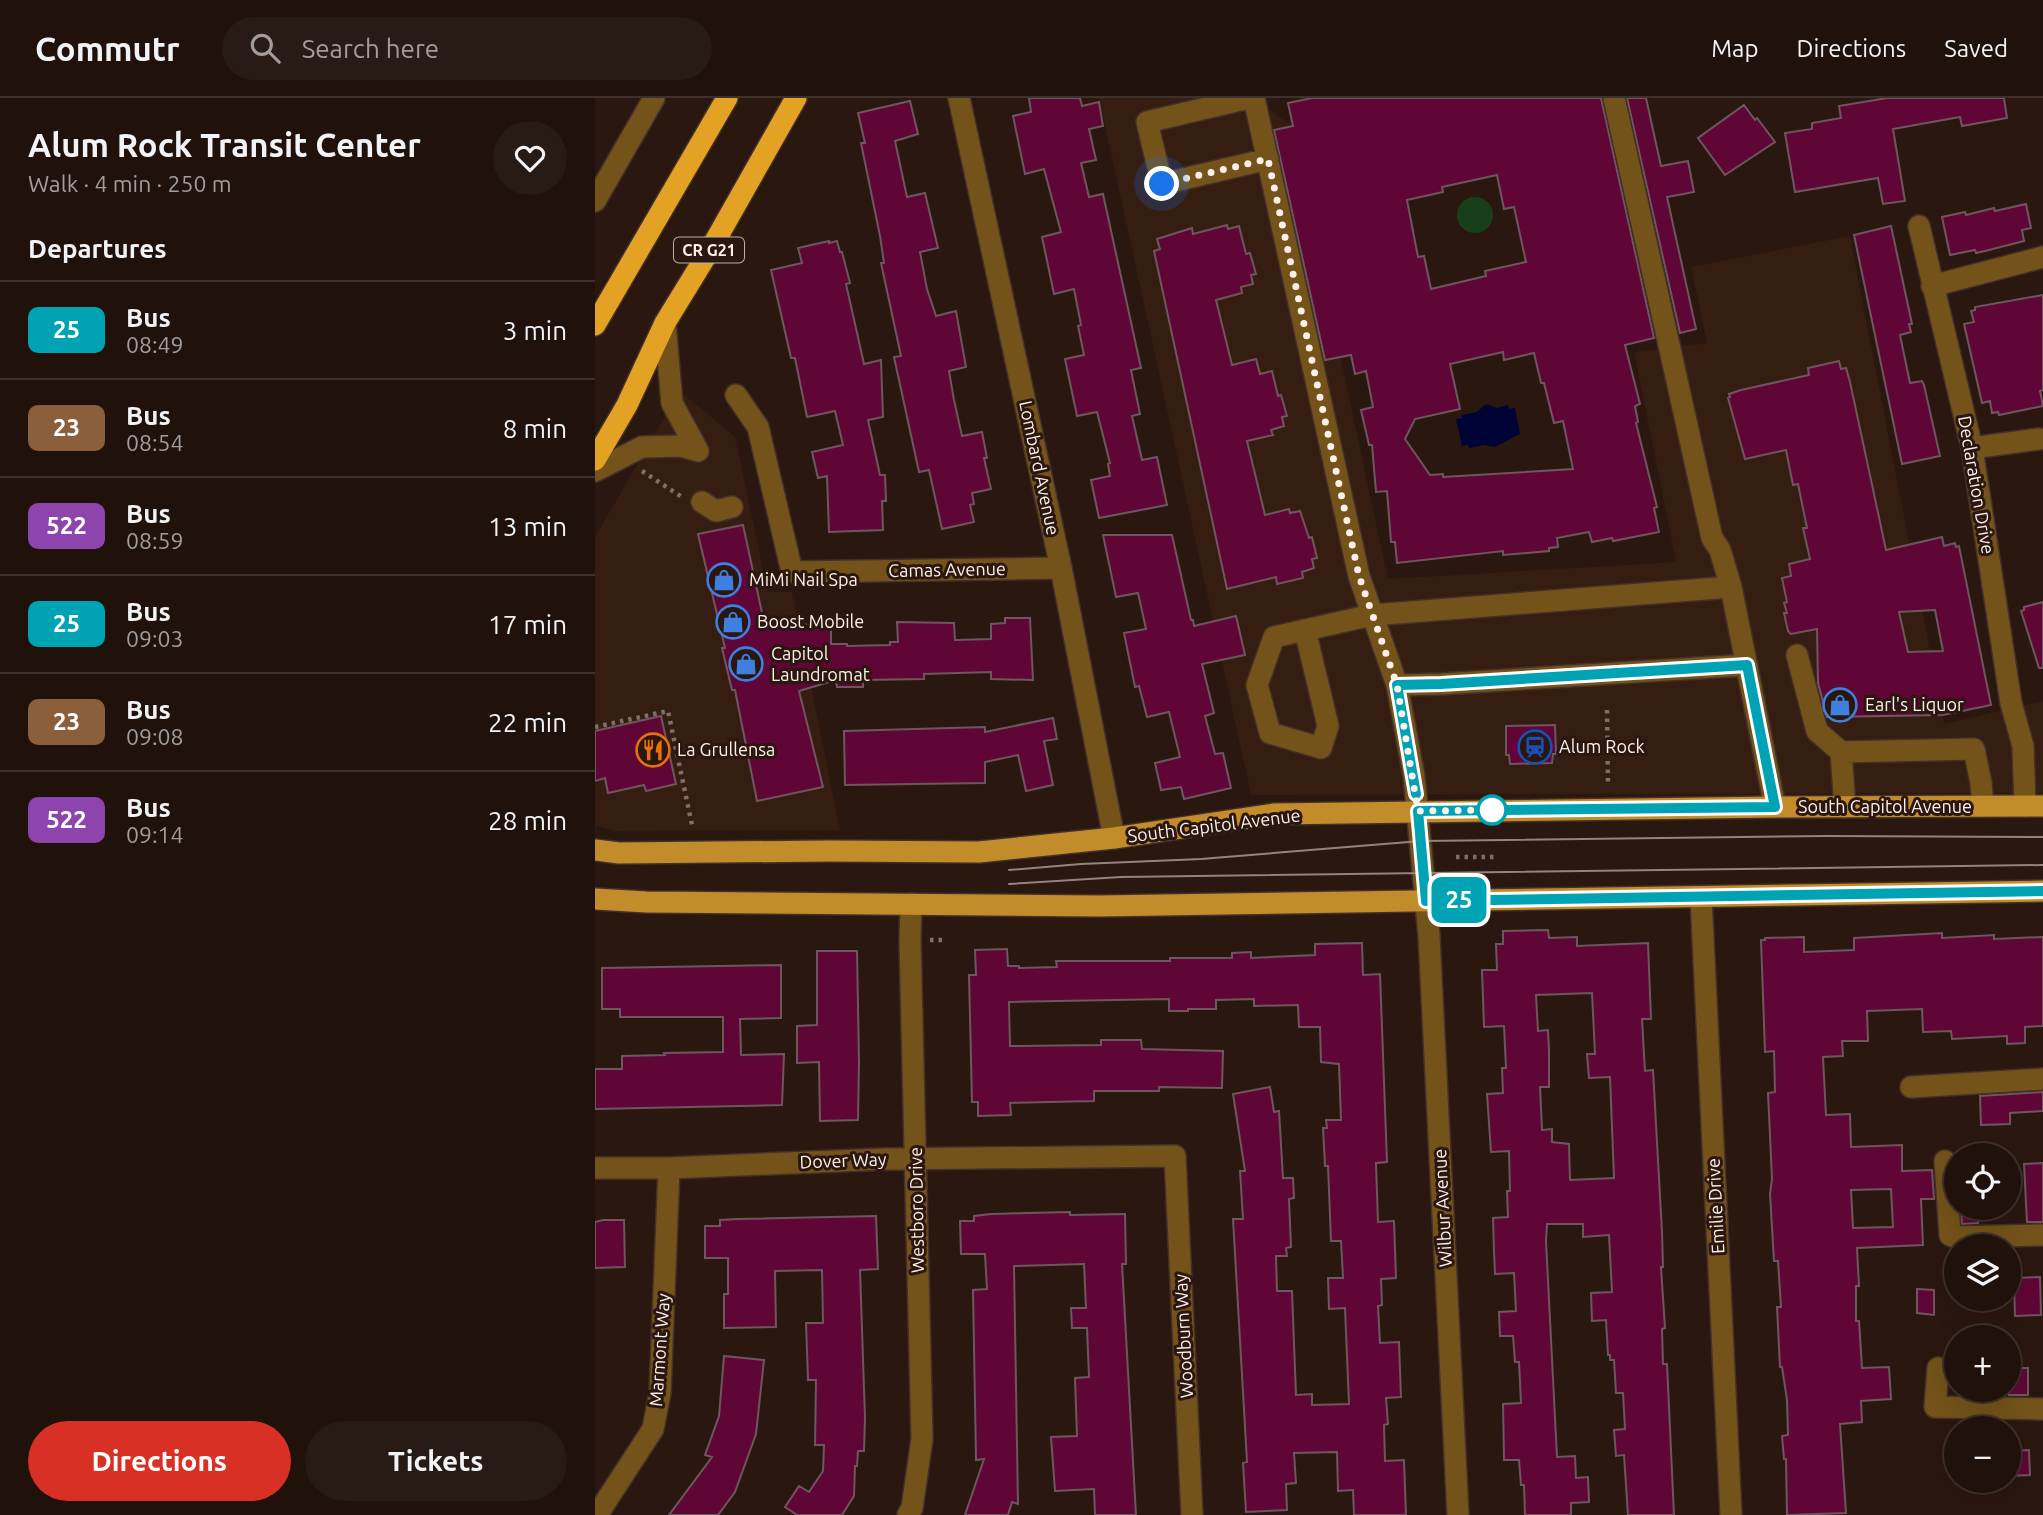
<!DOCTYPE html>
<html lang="en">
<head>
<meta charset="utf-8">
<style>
  body { margin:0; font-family:Ubuntu,sans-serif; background:#281a14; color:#f1f3f6; height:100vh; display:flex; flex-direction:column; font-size:26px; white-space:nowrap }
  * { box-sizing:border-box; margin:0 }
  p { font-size:23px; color:#a29d9d }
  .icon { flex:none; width:38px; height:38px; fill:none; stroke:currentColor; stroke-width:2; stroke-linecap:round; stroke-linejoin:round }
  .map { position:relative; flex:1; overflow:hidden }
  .details { display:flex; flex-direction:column; background:#20110b; width:595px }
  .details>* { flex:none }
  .badge { padding:0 14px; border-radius:10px; font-size:24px; line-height:46px }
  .fabs { position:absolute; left:1349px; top:1045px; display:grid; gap:14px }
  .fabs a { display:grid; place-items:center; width:77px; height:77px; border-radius:50%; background:#20110b; box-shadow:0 7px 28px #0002,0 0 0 2px #3d312c; font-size:35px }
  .you { position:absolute; width:35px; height:35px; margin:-18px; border:5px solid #fff; border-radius:50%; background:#1a73e8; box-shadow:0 0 0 10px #1a73e833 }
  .map>.badge { position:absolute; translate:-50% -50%; box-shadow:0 0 0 4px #fff }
  h2 { padding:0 28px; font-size:26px; line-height:63px }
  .round { display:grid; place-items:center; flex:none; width:74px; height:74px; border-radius:37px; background:#281a14 }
  .summary { display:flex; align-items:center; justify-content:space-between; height:119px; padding:0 28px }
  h1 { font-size:33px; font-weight:700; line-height:52px }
  .action { display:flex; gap:14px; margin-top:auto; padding:14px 28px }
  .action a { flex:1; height:80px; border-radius:42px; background:#d93025; color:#fff; font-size:28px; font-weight:700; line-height:80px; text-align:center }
  .action a+a { background:#281a14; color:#f1f3f6 }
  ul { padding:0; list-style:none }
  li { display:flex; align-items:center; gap:21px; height:98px; padding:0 28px; border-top:2px solid #3d312c }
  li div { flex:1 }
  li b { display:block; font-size:26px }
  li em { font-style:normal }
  li .badge { min-width:77px; font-weight:700; text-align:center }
  header { display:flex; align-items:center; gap:42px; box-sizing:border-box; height:98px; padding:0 35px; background:#20110b; border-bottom:2px solid #3d312c }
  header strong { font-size:33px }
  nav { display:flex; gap:38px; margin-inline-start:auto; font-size:24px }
  .search { width:490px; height:63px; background:#281a14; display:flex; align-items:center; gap:18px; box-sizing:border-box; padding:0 24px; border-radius:38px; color:#a29d9d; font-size:26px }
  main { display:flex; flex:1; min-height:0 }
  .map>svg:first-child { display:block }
  .built { fill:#361d12 }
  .green { fill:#173f1a }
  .water { fill:#000336 }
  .building { fill:#600636; stroke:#6e565e; stroke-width:2; fill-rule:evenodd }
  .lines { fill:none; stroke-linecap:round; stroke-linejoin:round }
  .minor-casing { stroke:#433129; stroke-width:24 }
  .major-casing { stroke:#433129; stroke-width:24 }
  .highway-casing { stroke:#433129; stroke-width:24 }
  .path { stroke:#806f68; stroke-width:4.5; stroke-dasharray:3.5 5; stroke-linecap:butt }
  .minor { stroke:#74531a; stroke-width:21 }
  .major { stroke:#c38c2b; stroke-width:21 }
  .highway { stroke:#e4a224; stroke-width:21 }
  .tram { stroke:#94847d; stroke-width:2 }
  .line-casing { stroke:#fff; stroke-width:16 }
  .line { stroke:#00a3b4; stroke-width:10 }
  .walk { stroke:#fdefe9; stroke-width:7; stroke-dasharray:0 12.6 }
  .stop-dot { fill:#fff; stroke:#00a3b4; stroke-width:3.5 }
  .labels { text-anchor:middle; stroke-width:6; stroke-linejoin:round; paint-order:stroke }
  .shield { fill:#2a170f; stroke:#beaea8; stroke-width:2 }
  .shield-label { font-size:16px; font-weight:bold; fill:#fdefe9 }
  .street-label { font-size:18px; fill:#fdefe9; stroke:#2a170f }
  .poi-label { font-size:18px; fill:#fdefe9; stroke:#2a170f; text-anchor:start }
</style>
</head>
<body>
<header>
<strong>Commutr</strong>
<div class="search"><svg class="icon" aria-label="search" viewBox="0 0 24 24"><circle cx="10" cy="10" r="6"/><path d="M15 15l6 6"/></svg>Search here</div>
<nav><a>Map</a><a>Directions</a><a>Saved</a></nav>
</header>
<main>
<section class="details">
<div class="summary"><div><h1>Alum Rock Transit Center</h1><p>Walk · 4 min · 250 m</p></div><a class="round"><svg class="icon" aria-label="heart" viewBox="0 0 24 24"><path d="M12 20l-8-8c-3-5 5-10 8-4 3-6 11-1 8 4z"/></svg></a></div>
<h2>Departures</h2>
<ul>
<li><span class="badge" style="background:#00a3b4;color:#fff">25</span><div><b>Bus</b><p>08:49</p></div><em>3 min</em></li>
<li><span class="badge" style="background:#8b5e3c;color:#fff">23</span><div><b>Bus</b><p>08:54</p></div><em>8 min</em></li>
<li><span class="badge" style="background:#8e44ad;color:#fff">522</span><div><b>Bus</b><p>08:59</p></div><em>13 min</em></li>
<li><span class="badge" style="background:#00a3b4;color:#fff">25</span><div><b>Bus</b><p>09:03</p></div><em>17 min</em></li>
<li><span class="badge" style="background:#8b5e3c;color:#fff">23</span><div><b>Bus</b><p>09:08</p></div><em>22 min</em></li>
<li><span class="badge" style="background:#8e44ad;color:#fff">522</span><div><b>Bus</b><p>09:14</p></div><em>28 min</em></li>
</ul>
<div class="action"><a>Directions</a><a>Tickets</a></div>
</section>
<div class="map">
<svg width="1448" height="1417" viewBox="0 0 1448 1417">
  <rect width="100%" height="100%" fill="#2a170f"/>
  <path class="built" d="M504,0H657L696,27L793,481L1081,464L1039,254L1112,245L1096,169L1255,138L1349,626L1448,603V695L656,697Z
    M85,293L140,339L173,494H197L245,732L20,733L0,727V439Z"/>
  <path class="green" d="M862 117a18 18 0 1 1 36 0a18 18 0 1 1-36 0Z"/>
  <path class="water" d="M891,306L902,310L913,307L914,311L920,310L925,336L900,349L889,347L874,350L873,347L867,348L861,321L867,320V317L882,314Z"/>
  <path class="building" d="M434,0H485L487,8L504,4L508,28L494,31L501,62L486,65L494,99L508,96L546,270L536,272L545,316L537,318L547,362L562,359L572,407L504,420L496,382L515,378L513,366L515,365L502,314L482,318L470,261L489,257L483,228L486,227L479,191L459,196L447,139L466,134L449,71L430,76L418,18L436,14Z
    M717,0H1006L1059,240L1030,247L1045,306L1040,308L1043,324L1041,325L1062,409L1059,410L1064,434L1018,443L1017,440L997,444L994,434L962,440L963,449L954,450V453L908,457V453L802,465L800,444H796L792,393L781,394L777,347H774L766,312L778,309L771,273L760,276L756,257L730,262L679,32L698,28L693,5ZM902,77L909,111L919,109L931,164L890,173L891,178L836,191L829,158L823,159L812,102L848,94L847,89ZM908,254L909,262L939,255L946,285H949L959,325L968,323L978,371L848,379V376L835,377L810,341L820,321L865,311L855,266Z
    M1032,0H1051L1066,68L1093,63L1099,94L1072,99L1101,231L1085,235Z
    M1292,0H1409L1412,20L1367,28L1365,19L1298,31L1310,103L1288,106L1283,80L1200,94L1190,35L1217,31V25L1246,20L1244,8Z
    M315,3L323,36L300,43L312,99L330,95L343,150L325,154L332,191L341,218L361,213L371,269L354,273L359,302L367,338L387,334L392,360H389L396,391L377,395L379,406L375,407L379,424L347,431L334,372L324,374L299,259L306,258L286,165H289L285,138L266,45H270L263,15Z
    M1149,7L1160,22L1162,20L1180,44L1130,77L1103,40Z
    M1431,106L1436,130L1427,132L1429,143L1390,153L1381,155L1380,152L1355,157L1347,119L1370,114L1371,117L1399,110L1400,113Z
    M632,127L633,131L644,128L651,156L655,155L661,176L656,177L658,186L646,189L647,195L621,202L637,267L661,261L665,276L677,273L683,298L686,297L692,318L687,319L689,328L676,332L678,337L652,343L670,417L694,411L695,415L705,413L714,440L717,439L722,460L717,461L719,470L707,474L708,480L682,486L681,479L632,491L559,153L565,151L562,141L597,130L598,136Z
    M1296,128L1317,226H1314L1316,234L1305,237L1315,285L1327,283L1329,287L1345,358L1307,366L1259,137Z
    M234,143V145L242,143L245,154H247L255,185L251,186L269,266L286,262L288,319L273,322L285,377H290L291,403H287L288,432L234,434L232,378L223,380L217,354L248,347L240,313L212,319L200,260H196L176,172L207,165L203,150Z
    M1448,197V292L1445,293L1448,308L1404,317L1403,314L1397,315L1395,303L1387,305L1369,226L1379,224L1376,213L1380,212V209Z
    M1244,263L1246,271L1251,270L1255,284L1291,452L1347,439L1349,448L1360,445L1361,449L1364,448L1396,607L1348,617L1232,619L1223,585L1222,531L1196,536L1193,533L1189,515H1192L1189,505L1192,504L1187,480L1196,478L1194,466L1215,461L1208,430H1212L1203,386L1198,387L1191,352L1150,361L1133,300L1135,299L1134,296L1146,292L1214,277L1213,270ZM1340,512L1348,553L1313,554L1304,514Z
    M148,427L169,524L190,520L192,527L236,526V546H252V548L295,547V544H303L302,524L359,525L360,542L396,541V526L410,525V520H435L438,582L396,581V574L329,576V581L268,582V589H242L241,582L204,593L228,689L162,703L140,592H137L127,550H130L103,436Z
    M508,437H577L596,522H598L599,528L641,518L650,557L607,566L619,615L610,618L620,656L628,655L636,690L589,701L586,689L566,692L560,665L585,659L574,614L552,619L544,588L540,589L529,535L551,531L543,495L521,499Z
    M1448,504V570H1444L1426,513L1429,512V509Z
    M66,618L81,686L51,693L49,687L13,695L10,680L0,683V633Z
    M458,620L462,641L449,643L458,687L431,693L423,657L390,664V685L250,687L249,633L390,629V634Z
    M960,627L961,656H958L957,665L915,666L914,657H911V628Z
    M953,832L954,840L982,839V848L1053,845L1056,921H1047L1050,973L1058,972L1067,1134L1068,1169H1066L1070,1230L1067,1231L1068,1266H1072L1079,1417H1033L1029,1357L1021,1358L1019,1332L1030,1331L1028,1295H1021L1019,1262H1015V1257H1013L1011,1222L997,1223L996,1195L1017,1194L1014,1137L988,1139V1126H952L951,1143L962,1359L980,1358L981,1380L993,1379L994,1404L976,1405V1417H930L929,1387H926L924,1362H909L908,1306L926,1305L924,1264H920L918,1238H905L904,1214L921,1213L919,1175L900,1176L899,1153L898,1120L913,1119L912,1093H915L914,1053L896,1054L892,996L908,995L907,970H911L909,928L889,929L887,872H902L901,846H908V833ZM997,895L1000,956H992L994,980L1015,979L1019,1080L975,1082L974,1046L957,1044V1031L947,1032L945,989H954V953L953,932L943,933L941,897Z
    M1347,835V840L1399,837V841L1448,839V928L1430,929V945L1412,946V938L1357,941L1356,933L1328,934L1327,911L1272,913L1273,943H1247L1248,958L1228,959L1231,1017L1255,1016L1256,1049L1307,1047V1073L1337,1072L1339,1101H1326L1328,1147L1262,1150L1264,1188H1261V1223H1264L1267,1270L1294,1269L1296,1301L1266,1303L1267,1324L1245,1326L1251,1415L1192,1417L1191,1361H1189L1187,1338L1193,1337L1192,1302L1187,1269H1185L1182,1209H1186L1183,1163H1179L1175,1096L1177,1081L1173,995L1180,994L1179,953L1170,954L1166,842H1170V840L1209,839V854L1259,852V840ZM1296,1091L1298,1129L1258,1130L1256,1092Z
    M767,845L768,877L785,876L792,1064L781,1065L783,1124L799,1123L801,1180L786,1181L787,1207L783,1208L785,1245L804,1244L806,1299L791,1300L793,1326L789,1327L790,1363L809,1362L811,1417H759L758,1392L743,1393L742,1354L699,1355L701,1385L691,1386L692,1412L651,1414L648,1365L652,1364L638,1121H648L645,1073H650L638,996L675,989L679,1014L684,1013L688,1080H698L699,1100L694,1101L696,1149L691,1150L692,1158H681L682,1193H697L701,1297L717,1296V1307L754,1306L750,1210L734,1211L733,1180H748L746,1143H736L733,1068H730L728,1030H732L731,1022H746L744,966L726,964L725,929H704L703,907L659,908V901L621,902V911H593V913H574V901L414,904L415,948L506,947V942H546L547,951L628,953L627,990L564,989V993H499V1003L415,1005L416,1017L383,1018V1004H377L374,877H381L380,852L412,851L413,868H424V870L462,869L461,863H575V860H637V855L656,854V860L720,857V846Z
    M222,853H262L264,964L263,1022L225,1023L224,964L202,965V928L222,927Z
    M186,867V920L145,921L146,957L189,956L187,1007L0,1011V971H27V958L70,957L69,955L128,954V919H25V911H7V870Z
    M1448,994V1013L1415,1015V1026L1386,1027L1385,998Z
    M1448,1065V1124H1432L1429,1066Z
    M1366,1110H1382L1383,1125L1367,1126Z
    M475,1114V1117L530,1116L531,1166H527L541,1417H500L499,1391L460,1393L456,1339L482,1338L480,1280L494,1279L492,1230H477L476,1210H491L489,1166L419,1168L423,1406L417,1404L413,1417H370L389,1361L381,1362L378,1192L392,1191L390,1156H366L365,1123H379V1118L396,1116Z
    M281,1118L283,1171L265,1172L270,1320L269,1353H263L262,1368H260L259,1398L247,1417H202L190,1409L204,1388L214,1394L228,1373L229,1347H220L221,1282H213L211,1225H228L227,1172L180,1173L181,1229L129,1230V1196H133V1160H110V1128H125V1122L142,1121Z
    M8,1122H29L30,1169L0,1170V1124Z
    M1445,1179L1446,1217L1420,1218L1419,1180Z
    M1322,1191L1339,1192V1217L1322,1215Z
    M129,1258L169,1262L161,1336L140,1394L123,1417H74L117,1359L110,1357L124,1318Z
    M1414,1270H1433V1297H1414Z
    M1434,1352L1435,1377L1414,1378V1353Z"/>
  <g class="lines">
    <defs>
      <path id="minor" d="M364,0L466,470L519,740
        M654,0L552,24L567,86L673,61
        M659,0L764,478L802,587L819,678L834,838L863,1417
        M1019,0L1117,440L1125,452L1136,489L1180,709
        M0,103L59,0
        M1324,128L1377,350L1416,605L1428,648L1430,708
        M1337,188L1448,159
        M70,225L77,305L103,353
        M141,297L163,329L197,474L466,470
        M1377,350L1444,341
        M0,373L47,349L86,348L103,353
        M107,404L121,413L137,409
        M710,532L733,628L726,650L675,635L662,587L679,539L777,517L1136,489
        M1202,557L1222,633L1246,654L1379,651L1386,685L1388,708
        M802,587L846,586L1152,567
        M1246,654L1250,709
        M1106,799L1136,1417
        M1316,989L1448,981
        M1350,1063L1355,1137L1360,1139L1448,1137
        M0,1070H74L290,1061L580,1058L597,1417
        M1343,1270L1340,1309L1448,1311
        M2,1417L58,1331L65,1295L74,1070
        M313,1417L317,1410L327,1341L315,842L316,806"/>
      <path id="major" d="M0,752L24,755L234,753L384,754L519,740L679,716L1180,709L1448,708
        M0,801L51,804L504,808L1448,793"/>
      <path id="highway" d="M0,227L132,0
        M0,362L32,307L70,225L119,145L201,0"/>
    </defs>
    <use href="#minor" class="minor-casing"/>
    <use href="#major" class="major-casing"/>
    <use href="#highway" class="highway-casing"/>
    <path class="path" d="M47,373L87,399
      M1012,612L1013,686
      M0,629L73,613L97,727
      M861,759H902
      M335,842H350"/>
    <use href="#minor" class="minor"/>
    <use href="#major" class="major"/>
    <use href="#highway" class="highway"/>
    <path class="tram" d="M414,772L486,766L606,761L826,743L1231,738L1448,739
      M414,786L526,779L1448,767"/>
  </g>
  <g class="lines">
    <defs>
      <path id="line" d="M821,696L802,587L846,586L1152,567L1180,709L823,713L831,803L1448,793"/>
    </defs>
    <use href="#line" class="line-casing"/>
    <use href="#line" class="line"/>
    <path class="walk" d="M567,86L673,61L764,478L802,587L823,713L897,712"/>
  </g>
  <defs>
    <symbol id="shop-ring" viewBox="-11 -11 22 22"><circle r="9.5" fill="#2a170f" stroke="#3f7fe0" stroke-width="1.5"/><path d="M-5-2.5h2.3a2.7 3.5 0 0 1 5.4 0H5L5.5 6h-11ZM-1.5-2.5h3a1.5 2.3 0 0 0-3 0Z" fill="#3f7fe0"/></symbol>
    <symbol id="station-ring" viewBox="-11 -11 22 22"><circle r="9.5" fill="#2a170f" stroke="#1a4fb4" stroke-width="1.5"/><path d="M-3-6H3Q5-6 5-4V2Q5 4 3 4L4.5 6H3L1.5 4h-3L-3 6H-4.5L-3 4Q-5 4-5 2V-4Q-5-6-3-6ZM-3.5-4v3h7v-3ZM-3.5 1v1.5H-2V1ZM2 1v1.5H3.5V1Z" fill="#1a4fb4"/></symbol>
    <symbol id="restaurant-ring" viewBox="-11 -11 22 22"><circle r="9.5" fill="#2a170f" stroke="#e8710a" stroke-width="1.5"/><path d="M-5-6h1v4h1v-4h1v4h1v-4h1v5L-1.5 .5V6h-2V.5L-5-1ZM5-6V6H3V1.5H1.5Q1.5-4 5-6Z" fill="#e8710a"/></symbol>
  </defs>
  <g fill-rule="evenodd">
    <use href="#shop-ring" x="110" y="463" width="38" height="38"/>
    <use href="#shop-ring" x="119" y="505" width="38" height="38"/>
    <use href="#shop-ring" x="132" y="547" width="38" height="38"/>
    <use href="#shop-ring" x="1226" y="588" width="38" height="38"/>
    <use href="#station-ring" x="921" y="630" width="38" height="38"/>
    <use href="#restaurant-ring" x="39" y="633" width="38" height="38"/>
  </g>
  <circle class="stop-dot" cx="897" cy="712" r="14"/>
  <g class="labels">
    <rect class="shield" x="79" y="139.5" width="70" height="25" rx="5"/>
    <g class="shield-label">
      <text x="114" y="158">CR G21</text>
    </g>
    <g class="street-label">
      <text transform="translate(444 370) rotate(78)" y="6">Lombard Avenue</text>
      <text transform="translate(1381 387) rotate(80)" y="6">Declaration Drive</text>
      <text transform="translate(352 472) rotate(-1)" y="6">Camas Avenue</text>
      <text x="1290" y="715">South Capitol Avenue</text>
      <text transform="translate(619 728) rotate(-7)" y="6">South Capitol Avenue</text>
      <text transform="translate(248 1063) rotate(-2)" y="6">Dover Way</text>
      <text transform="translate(1121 1108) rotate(-93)" y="6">Emilie Drive</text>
      <text transform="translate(848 1110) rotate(-93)" y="6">Wilbur Avenue</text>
      <text transform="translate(322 1112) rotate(-91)" y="6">Westboro Drive</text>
      <text transform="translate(589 1238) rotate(-93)" y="6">Woodburn Way</text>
      <text transform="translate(65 1252) rotate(-86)" y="6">Marmont Way</text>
    </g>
    <g class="poi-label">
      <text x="154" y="488">MiMi Nail Spa</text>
      <text x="162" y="530">Boost Mobile</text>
      <text x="176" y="562">Capitol<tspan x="176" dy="21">Laundromat</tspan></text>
      <text x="1270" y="613">Earl's Liquor</text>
      <text x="964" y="655">Alum Rock</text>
      <text x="82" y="658">La Grullensa</text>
    </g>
  </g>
</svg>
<div class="fabs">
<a><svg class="icon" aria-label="locate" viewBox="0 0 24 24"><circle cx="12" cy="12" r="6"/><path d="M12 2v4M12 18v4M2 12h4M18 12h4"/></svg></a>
<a><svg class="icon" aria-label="layers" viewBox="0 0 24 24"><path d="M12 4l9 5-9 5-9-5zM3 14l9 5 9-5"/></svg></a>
<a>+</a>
<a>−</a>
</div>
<div class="you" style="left:567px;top:86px"></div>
<b class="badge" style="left:864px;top:802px;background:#00a3b4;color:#fff">25</b>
</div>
</main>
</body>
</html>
